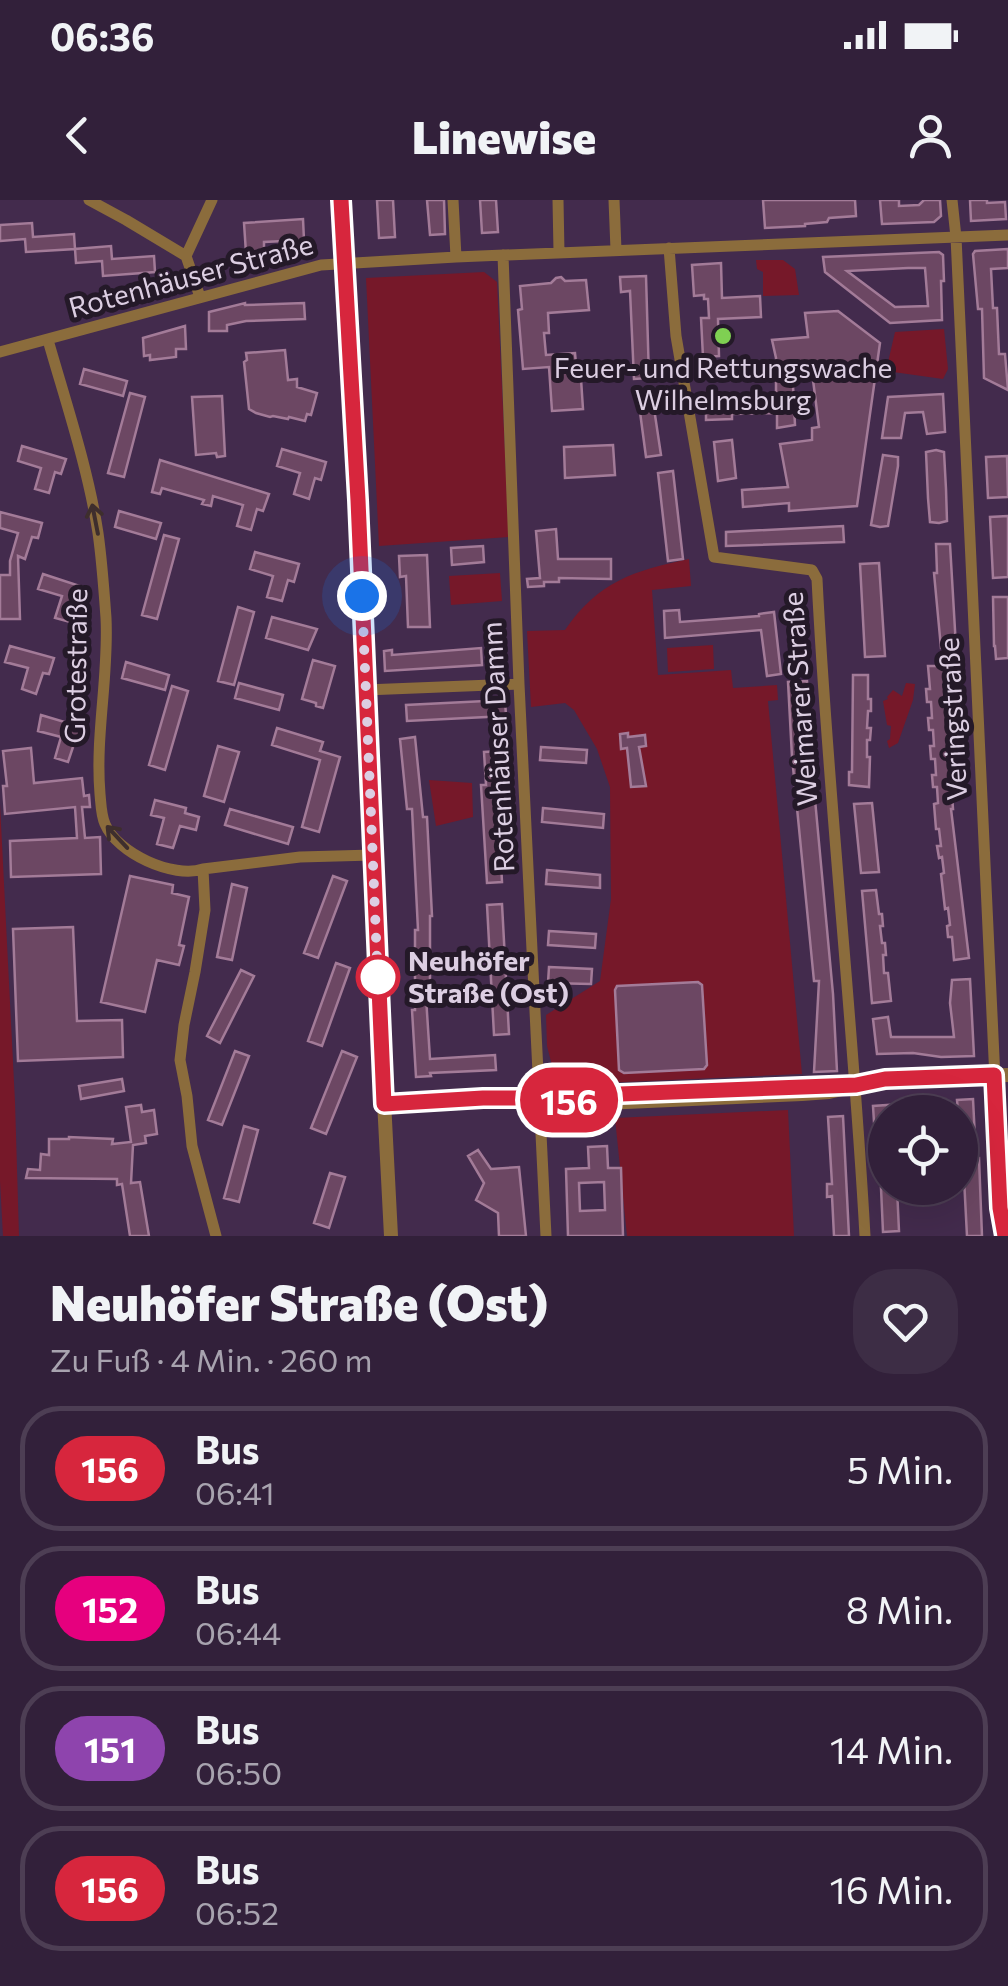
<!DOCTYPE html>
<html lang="de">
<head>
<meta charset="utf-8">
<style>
  body { margin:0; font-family:Commissioner,sans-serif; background:#3d2d45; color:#f1f3f6; height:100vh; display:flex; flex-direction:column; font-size:38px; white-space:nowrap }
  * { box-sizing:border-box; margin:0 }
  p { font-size:32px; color:#a8a3af }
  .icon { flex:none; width:55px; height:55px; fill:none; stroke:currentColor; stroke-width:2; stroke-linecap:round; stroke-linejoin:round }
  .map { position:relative; height:1036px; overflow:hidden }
  .panel { display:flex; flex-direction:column; background:#32203a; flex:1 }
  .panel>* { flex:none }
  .badge { padding:0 20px; border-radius:32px; font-size:35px; line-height:65px }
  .buttons { position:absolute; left:868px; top:895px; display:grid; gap:20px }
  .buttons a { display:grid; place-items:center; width:110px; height:110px; border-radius:50%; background:#32203a; box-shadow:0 10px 40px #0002,0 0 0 2px #4d3e54; font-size:50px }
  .you { position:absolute; width:50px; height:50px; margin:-25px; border:8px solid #fff; border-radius:50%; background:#1a73e8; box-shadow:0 0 0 15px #1a73e833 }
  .map>.badge { position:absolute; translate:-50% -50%; box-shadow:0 0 0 5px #fff }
  .round { display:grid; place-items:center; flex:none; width:105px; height:105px; border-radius:40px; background:#3d2d45 }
  .head { display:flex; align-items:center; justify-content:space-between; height:170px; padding:0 50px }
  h1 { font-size:48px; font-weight:800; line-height:75px }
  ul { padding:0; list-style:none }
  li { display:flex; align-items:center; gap:30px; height:125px; margin:0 20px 15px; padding:0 30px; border:5px solid #4d3e54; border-radius:40px }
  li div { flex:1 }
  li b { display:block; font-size:38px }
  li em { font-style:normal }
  li .badge { min-width:110px; font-weight:700; text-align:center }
  .status { display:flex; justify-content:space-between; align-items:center; height:70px; padding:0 50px; background:#32203a; direction:ltr }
  .status svg { height:28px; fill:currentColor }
  header { display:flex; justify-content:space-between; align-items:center; height:130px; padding:0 50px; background:#32203a; font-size:45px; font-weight:800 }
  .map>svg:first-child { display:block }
  .green { fill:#761829; fill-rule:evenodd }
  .building { fill:#6c4763; stroke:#a37b98; stroke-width:2.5; fill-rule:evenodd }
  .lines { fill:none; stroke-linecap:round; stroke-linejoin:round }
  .minor { stroke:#8b6c3c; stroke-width:11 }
  .tertiary { stroke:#8b6c3c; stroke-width:14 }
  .oneway { stroke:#3e2e2d }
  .line-casing { stroke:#fff; stroke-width:22 }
  .line { stroke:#d7263d; stroke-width:15 }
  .walk { stroke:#dccee2; stroke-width:10; stroke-dasharray:0 18 }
  .poi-dot { fill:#7fd052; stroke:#241928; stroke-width:4 }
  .stop-dot { fill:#fff; stroke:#d7263d; stroke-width:5 }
  .labels { text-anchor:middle; stroke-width:10; stroke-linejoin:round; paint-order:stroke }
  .street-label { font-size:28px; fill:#dccee2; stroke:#241928 }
  .poi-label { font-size:28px; fill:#dccee2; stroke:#241928 }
  .stop-label { font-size:28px; font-weight:bold; fill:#dccee2; stroke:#241928; text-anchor:start }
</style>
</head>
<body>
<div class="status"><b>06:36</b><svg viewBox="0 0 49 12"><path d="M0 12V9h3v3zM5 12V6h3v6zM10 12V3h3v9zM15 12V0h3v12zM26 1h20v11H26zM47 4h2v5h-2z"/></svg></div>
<header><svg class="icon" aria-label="back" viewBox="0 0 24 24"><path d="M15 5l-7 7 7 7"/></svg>Linewise<svg class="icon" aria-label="person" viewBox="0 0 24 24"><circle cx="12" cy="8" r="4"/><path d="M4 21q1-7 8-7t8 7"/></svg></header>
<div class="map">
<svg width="1008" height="1036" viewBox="0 0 1008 1036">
  <rect width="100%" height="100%" fill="#432b4d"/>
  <path class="green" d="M756,60H783L795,69L799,95L763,96V72L757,69Z
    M484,72L497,82L509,337L379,346L366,78Z
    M944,129L948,169L943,179L886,171L895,132Z
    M689,359L691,386L652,390L658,475L731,470L733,488L777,485L778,500L768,501L802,874L557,885L547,846L546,815L600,781L611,699L610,587L597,549L574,510L565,503L531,507L527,431L565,430C599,381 633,371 689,359ZM698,782L702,785L707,865L704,869L624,873L619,870L615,790L617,786Z
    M500,373L502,401L451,405L449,376Z
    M713,445L714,469L668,472L667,448Z
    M906,483L915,484L913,500L898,543L889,548L887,541L890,539L891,526L887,525L883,501L888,499L887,497L893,490L902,496Z
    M429,580L472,583L473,617L436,626Z
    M0,604L15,902L19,1036H3L0,981Z
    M788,910L794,1036H627L615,918Z"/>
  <path class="building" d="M377,0H393L395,37L379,38Z
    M427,0H444L445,34L430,35Z
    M480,0H496L498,32L482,33Z
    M763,0H855L856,16L829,18L827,22L805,24V26L765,28Z
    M880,0H899V6L919,5L924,0H940L941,16L934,22L882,24Z
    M970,0H987V3L1005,2L1006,19L971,21Z
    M303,19L304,40L264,42V52L246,53L244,23Z
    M32,23L33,37L74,34L75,49L26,52L25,39L0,41V25Z
    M111,46L112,59L154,56L155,72L103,76L102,61L76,63L75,49Z
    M1008,49V68L991,69L993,108H997L999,154H1005L1008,190L984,178L982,109H978L973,54L975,51Z
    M939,52L943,55L944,81H941L942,120L890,123L825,72L823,57ZM908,68H925L928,106L895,107L847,71Z
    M721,63L722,98L760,96L761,117L718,119L719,156L703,157L701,118H709L708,99H704V95L694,96L692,65Z
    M646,76L649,178L634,179L630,91L621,92L620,77Z
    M561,77L565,81L586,80L589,110L548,113L549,133H544L546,155L575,153L576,164H580L583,209L552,211L549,167L523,169L518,110L522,109L520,86L551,83L556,78Z
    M245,103V105L304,103L305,119L246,121L227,125V131H209V112Z
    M838,111L880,143L857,306L789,311V303L743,307L742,290L788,287L780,244L812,240V228L819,227L811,164L792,166L795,225L777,228V213L732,214V219L706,220V203L731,202V197L776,196V158L772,140L808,137L805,113Z
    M185,126L186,149H176V157L150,160V155L144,156L143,138Z
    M285,150L288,180L297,179V187L317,193L311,215L307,214L305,221L289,217L288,219L273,216L270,217L256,213L249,209L244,162L247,160L246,153Z
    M84,169L127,181L123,196L80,184Z
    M130,193L145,197L124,277L108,273Z
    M943,194L945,232L927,234L923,212L905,213L901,238H882L888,197Z
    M652,195L661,255L646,257L638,197Z
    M222,196L225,256L217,257L216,253L196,255L192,197Z
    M732,240L736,278L718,281L714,242Z
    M613,245L615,275L565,278L564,247Z
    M22,246L66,259L61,274L55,272L49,293L35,289L41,268L18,261Z
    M282,249L326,262L321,280L315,278L309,299L294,294L300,273L277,266Z
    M936,250L944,252L946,289L947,321L939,323L930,322L928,298L926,252Z
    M883,255L898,257V266L888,326L880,327L871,325Z
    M1007,256L1008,297L988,298L986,257Z
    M160,260L269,294L263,311L257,309L251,330L237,326L243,305L213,296L211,306L202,304L204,300L162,288L160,294L152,292Z
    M673,271L683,359L668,361L658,273Z
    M119,311L161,323L156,339L115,327Z
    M0,312L42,323L38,338L32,337L25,359L18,356L20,419H0V375H10V361L18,333L0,328Z
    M1008,316V377L993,378L990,317Z
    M843,326L844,342L726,346V332Z
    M556,329L558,359H611V379L559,378V382H544V386L528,387L527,379L540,378L536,331Z
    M164,335L179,339L157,419L142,415Z
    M936,344H950L956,447L941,448L934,373H937Z
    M483,346L484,362L452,365L451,348Z
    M255,352L299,364L294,382L288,380L282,401L267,397L273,376L250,369Z
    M427,355L430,427H408L406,376L400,377L399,356Z
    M879,363L885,456L865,457L860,364Z
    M43,374L86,388L82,402L76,400L70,422L55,418L62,396L38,389Z
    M993,397H1008V458L996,459L995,446H994Z
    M238,407L254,412L234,485L218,481Z
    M679,410L680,422L759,416V414L774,412L781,474L767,476L761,430L665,438L664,411Z
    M272,417L317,429L308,450L266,438Z
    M10,446L54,458L49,474L43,473L36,494L22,489L28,468L5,462Z
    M481,448L482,465L385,471L384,451L392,450V455Z
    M313,460L335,466L323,508L316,506V503L302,499Z
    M126,462L169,475L165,490L122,478Z
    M928,466H943L953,609H951L969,758L954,760L952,737H948L947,726L950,725L948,708L945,709L941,674L944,673L942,657L939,658L937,646H941L939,629H936L934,604L938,603L937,587H933L932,575H936L935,559H931L930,546H934L933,530H929L928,518H932L931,502H927L926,489H930Z
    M853,475H868V499H871V511H868L867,528H871L870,540H867V557H870L869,587L849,585V572H852Z
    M807,481L812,567L833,794L837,871L814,872L819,781H814L792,557L788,482Z
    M239,483L283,495L279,510L235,498Z
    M172,486L188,491L165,570L149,565Z
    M505,500L506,516L407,521L406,505Z
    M41,515L85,528L81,542L75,541L68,562L55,558L61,537L38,531Z
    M277,528L323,542L320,551L340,557L319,632L302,627L320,560L272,545Z
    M628,533V537L645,535L646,546L639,547L646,586L631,587L627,548L621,549L620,534Z
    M415,537L423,617H427L432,716H430V797H426L430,859L495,855L496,870L430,873L431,876L416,877L412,810H415V730H418L412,609H407L400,539Z
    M218,546L239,552L224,602L204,596Z
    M541,547L587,550L586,563L540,560Z
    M31,548L34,583L82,578L84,596L89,595L90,607H82L85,638L100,637L101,674L11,677L10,641L77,638L75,607L5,614L3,586H7L3,551Z
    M500,551L501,584H497L502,682L487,683L481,585H486L484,552Z
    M155,600L186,608L185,613L199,617L196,630L180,626L173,648L157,644L164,618L151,615Z
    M872,603L879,672L861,673L854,604Z
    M543,608L604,614L603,628L542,622Z
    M230,609L293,627L288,644L225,625Z
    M547,670L600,675V688L546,684Z
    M130,676L173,685L172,693L189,697L179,745L184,746L179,765L157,760L145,812L101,802Z
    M333,676L347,681L318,758L304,753Z
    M232,684L247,688L232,760L217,757Z
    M876,690L879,714H882L883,726H880L882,743H885L886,755H883L884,773H888L891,801L872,803L862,691Z
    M502,704L509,834L494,835L487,705Z
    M73,727L77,821L122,820L123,857L18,861L13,729Z
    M549,731L596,734L595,748L548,745Z
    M336,763L350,768L322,846L308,841Z
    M549,767L592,769L591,784L548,783Z
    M241,770L254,776L220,843L207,836Z
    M970,779L974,856L941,857L913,853L877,854L873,819L888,817L891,837H954L950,803L952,780Z
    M698,782L702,785L707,865L704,869L624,873L619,870L615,790L617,786Z
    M235,851L249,856L222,925L208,920Z
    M342,851L357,857L326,934L311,928Z
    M122,879L124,891L81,899L79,886Z
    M973,899L976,958H979L982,1036H967L963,959H960V912H958L957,900Z
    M932,902H942L943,912H885V921L874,922L873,906Z
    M141,905L142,912L154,910L157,934L145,936L146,943L133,945L131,983L140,982L149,1036H130L122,984L117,985V979L26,978L28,969L40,970L41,954L49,955V939H69V937L113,939L112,944L131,942L126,907Z
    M843,916L849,1036H834L832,996L827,997V984H832L828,917Z
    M244,926L258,930L239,1002L224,998Z
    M607,946L608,968H621L623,1036H568L566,969L589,968L588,947ZM604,982L605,1010L580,1011L579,983Z
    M478,950L491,969L519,967L526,1036H499L498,1013L476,1000L484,983L468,956Z
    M330,973L345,977L329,1028L314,1023Z
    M881,988H897L899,1031L883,1032Z"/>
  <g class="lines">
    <path class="minor" d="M89,0L126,20L186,56
      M453,0L456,57
      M558,0L559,52
      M614,0L616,50
      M952,0L956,37L1001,1009L1005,1036
      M669,48L676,136L714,357L812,370L817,379C828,599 853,817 865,1036
      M503,55L519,484L546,1036
      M200,97L186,56L212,0
      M48,140C66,203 88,268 98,333C102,361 104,390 106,418C109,476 95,535 100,594C101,604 101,615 105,624C117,653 173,679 203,669
      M0,152L321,65L456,57L1008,35
      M365,490L519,484
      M216,1036L192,946L187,896L180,860L184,825L195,772L205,710L203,669L300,657L373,655"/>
    <path class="tertiary" d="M341,0L358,300L378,785L391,1036
      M384,904L483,898L539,897L604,903L802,894L829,892L885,879L1008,875"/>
  </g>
  <defs><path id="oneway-shaft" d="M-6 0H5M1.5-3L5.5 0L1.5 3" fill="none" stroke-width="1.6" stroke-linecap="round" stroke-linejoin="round" transform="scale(2.5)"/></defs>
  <g class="oneway">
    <use href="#oneway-shaft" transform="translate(95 319) rotate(-101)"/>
    <use href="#oneway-shaft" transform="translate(117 637) rotate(-133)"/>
  </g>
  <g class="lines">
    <defs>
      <path id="line" d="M341,0L358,300L384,904L483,898H539L574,900L620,894L856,885L885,879L994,875L1000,1008L1005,1036"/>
    </defs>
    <use href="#line" class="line-casing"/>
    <use href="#line" class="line"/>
    <path class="walk" d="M362,396L378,785V777"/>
  </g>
  <circle class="poi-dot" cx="723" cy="136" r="10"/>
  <circle class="stop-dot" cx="378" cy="777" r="20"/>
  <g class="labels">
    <g class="street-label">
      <text transform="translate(191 76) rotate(-15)" y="10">Rotenhäuser Straße</text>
      <text transform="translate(76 466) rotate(-89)" y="10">Grotestraße</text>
      <text transform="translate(800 499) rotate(-94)" y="10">Weimarer Straße</text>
      <text transform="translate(953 519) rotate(-93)" y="10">Veringstraße</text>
      <text transform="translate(498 547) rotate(-93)" y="10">Rotenhäuser Damm</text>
    </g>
    <g class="poi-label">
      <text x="723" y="178">Feuer- und Rettungswache<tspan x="723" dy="32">Wilhelmsburg</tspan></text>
    </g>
    <g class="stop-label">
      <text x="408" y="771">Neuhöfer<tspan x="408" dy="32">Straße (Ost)</tspan></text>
    </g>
  </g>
</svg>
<div class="buttons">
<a><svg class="icon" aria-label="locate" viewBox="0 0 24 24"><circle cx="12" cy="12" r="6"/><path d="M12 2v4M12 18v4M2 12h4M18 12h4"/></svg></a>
</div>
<div class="you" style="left:362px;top:396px"></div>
<b class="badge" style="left:569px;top:900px;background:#d7263d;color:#fff">156</b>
</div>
<section class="panel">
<div class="head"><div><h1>Neuhöfer Straße (Ost)</h1><p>Zu Fuß · 4 Min. · 260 m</p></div><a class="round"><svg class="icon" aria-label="heart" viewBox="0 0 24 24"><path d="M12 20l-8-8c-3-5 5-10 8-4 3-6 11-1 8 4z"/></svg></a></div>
<ul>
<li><span class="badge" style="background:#d7263d;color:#fff">156</span><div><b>Bus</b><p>06:41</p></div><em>5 Min.</em></li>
<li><span class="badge" style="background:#e6007e;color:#fff">152</span><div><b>Bus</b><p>06:44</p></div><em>8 Min.</em></li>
<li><span class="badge" style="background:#8e44ad;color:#fff">151</span><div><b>Bus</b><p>06:50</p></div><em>14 Min.</em></li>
<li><span class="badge" style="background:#d7263d;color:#fff">156</span><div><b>Bus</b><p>06:52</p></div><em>16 Min.</em></li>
</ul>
</section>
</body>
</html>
